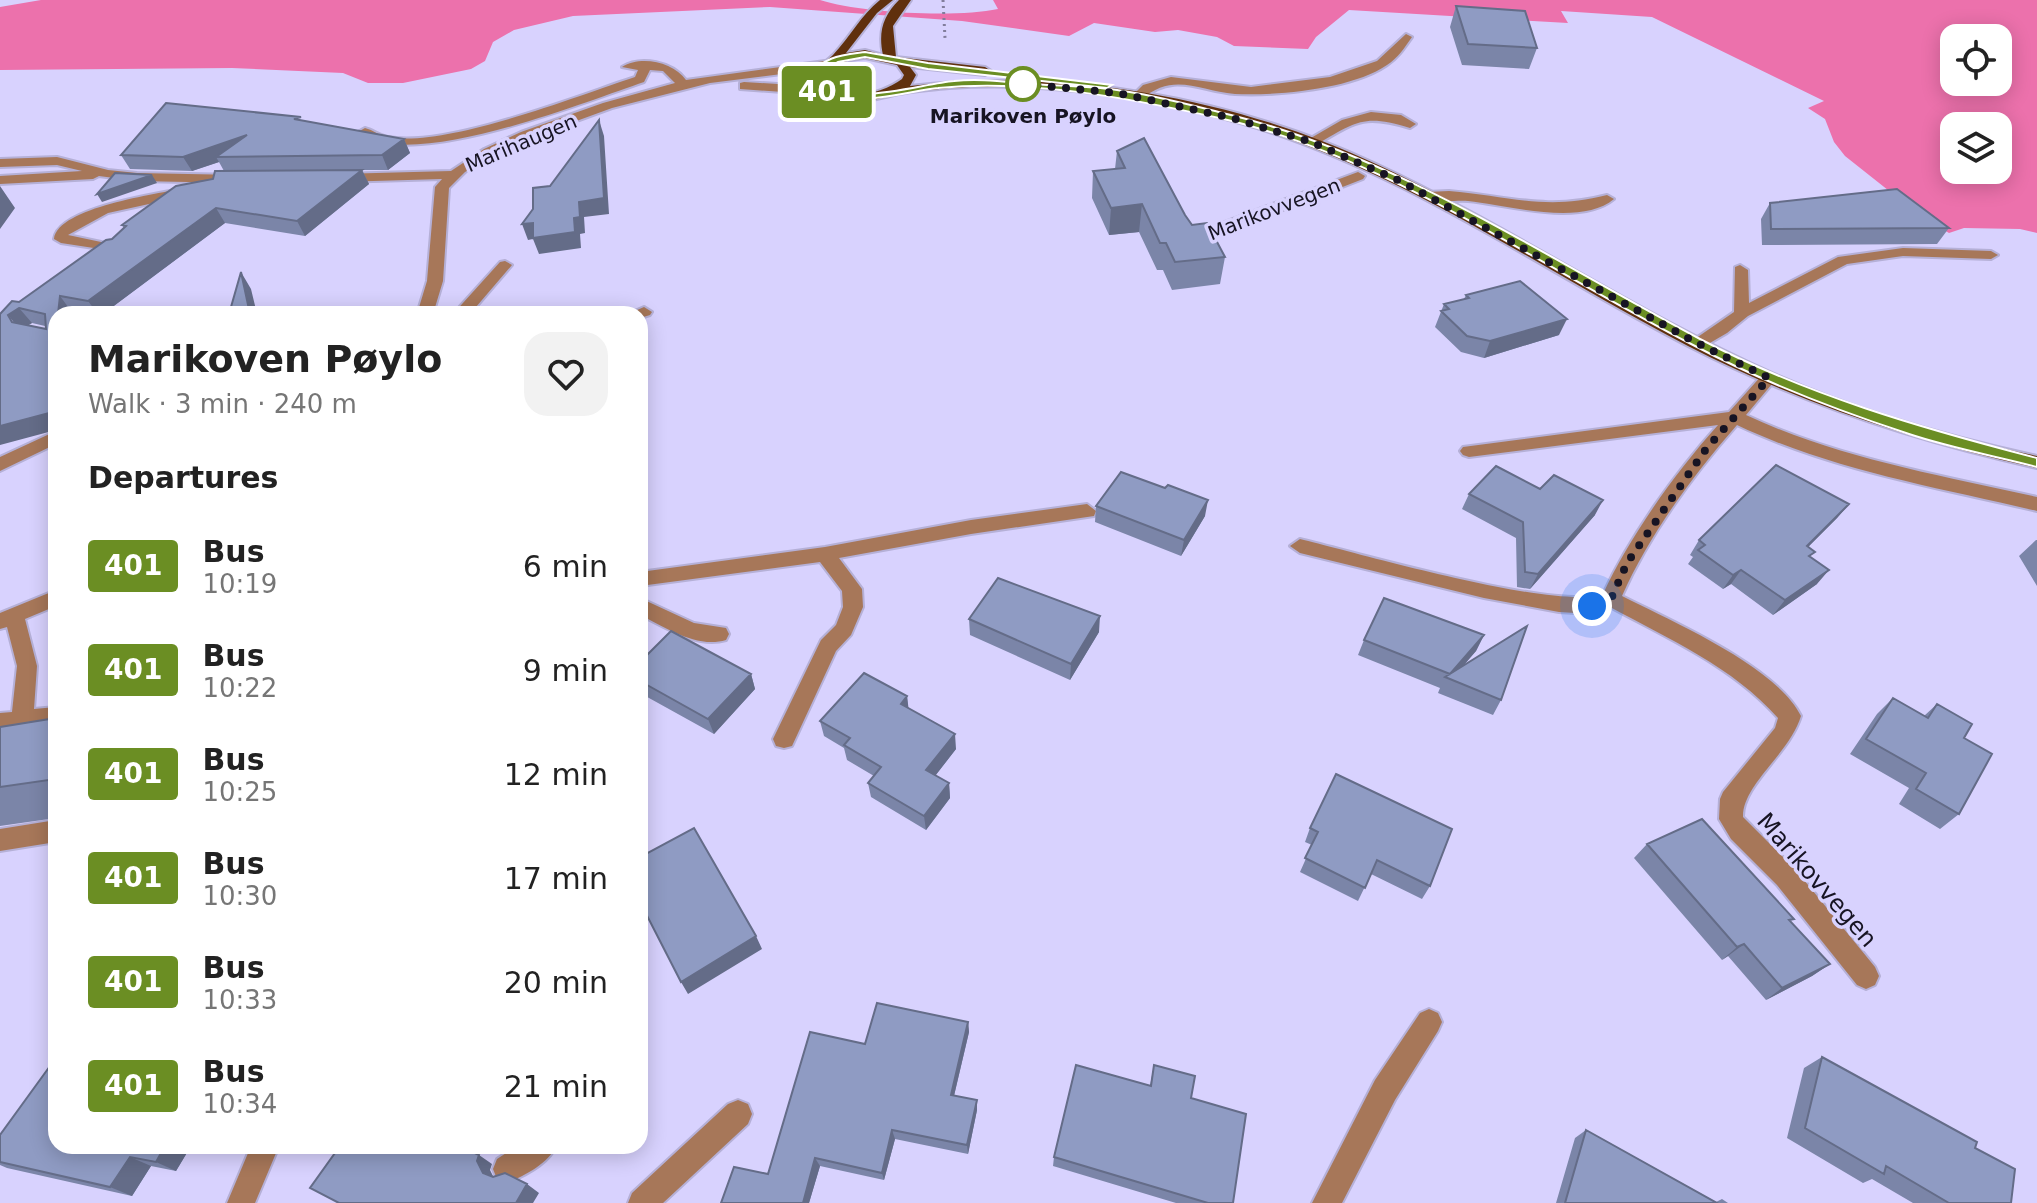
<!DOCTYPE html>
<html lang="en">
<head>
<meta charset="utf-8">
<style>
  body { margin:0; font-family:"DejaVu Sans",sans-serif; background:#f2f2f2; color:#222; height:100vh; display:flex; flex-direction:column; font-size:30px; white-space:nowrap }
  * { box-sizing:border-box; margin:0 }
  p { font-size:26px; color:#767676 }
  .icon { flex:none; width:44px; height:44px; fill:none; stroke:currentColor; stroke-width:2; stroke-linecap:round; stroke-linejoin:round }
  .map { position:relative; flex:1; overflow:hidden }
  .panel { position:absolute; left:48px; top:306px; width:600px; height:848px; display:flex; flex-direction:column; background:#fff; border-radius:24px; box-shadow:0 4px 20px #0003 }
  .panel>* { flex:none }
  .badge { padding:0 16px; border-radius:6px; font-size:28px; line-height:52px }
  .fabs { position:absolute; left:1940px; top:24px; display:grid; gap:16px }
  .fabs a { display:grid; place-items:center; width:72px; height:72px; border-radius:16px; background:#fff; box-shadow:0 4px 20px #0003; font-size:40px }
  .you { position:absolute; width:40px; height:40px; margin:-20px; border:6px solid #fff; border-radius:50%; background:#1a73e8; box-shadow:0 0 0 12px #1a73e833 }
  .map>.badge { position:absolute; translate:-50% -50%; box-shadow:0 0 0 4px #fff }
  h2 { padding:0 40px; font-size:30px; line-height:72px }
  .round { display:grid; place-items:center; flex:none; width:84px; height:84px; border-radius:24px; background:#f2f2f2 }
  .overview { display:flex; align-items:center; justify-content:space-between; height:136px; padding:0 40px }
  h1 { font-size:38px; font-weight:700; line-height:60px }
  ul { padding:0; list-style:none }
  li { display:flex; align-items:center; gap:24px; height:104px; padding:0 40px }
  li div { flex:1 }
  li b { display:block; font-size:30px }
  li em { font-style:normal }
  li .badge { min-width:88px; font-weight:700; text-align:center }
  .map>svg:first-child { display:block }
  .water { fill:#ec71ac; fill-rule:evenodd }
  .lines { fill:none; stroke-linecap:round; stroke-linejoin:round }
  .minor-casing { stroke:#b5b0d7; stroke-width:4 }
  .major-casing { stroke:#b5b0d7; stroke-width:4 }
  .path { stroke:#817d9c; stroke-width:3; stroke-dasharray:2 4; stroke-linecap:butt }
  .minor { fill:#a77759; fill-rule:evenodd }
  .major { fill:#60300d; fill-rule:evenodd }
  .wall { fill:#7b85a8; fill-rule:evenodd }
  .shaded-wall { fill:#646c88 }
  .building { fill:#8f9bc3; stroke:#646c88; stroke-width:2; fill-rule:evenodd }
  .line { fill:#6b8e23; stroke:#fff; stroke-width:2 }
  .walk { stroke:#171423; stroke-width:8; stroke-dasharray:0 14.4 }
  .stop-dot { fill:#fff; stroke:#6b8e23; stroke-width:4 }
  .labels { text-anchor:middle; stroke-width:7; stroke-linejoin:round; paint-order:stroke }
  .far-stop-label { font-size:20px; font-weight:bold; fill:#171423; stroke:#d8d2fe }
  .far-street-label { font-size:20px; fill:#171423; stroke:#d8d2fe }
  .street-label { font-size:24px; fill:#171423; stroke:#d8d2fe }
</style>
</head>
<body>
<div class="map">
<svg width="2037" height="1203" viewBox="0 0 2037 1203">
  <rect width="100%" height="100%" fill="#d8d2fe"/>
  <path class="water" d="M41,0H820C861,13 956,18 998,9L993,0H2037V233L2020,229L1964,228L1949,233L1922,217L1845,156L1834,142L1825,119L1808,108L1824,101L1652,17L1561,11L1568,23L1349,10L1316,37L1308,49L1234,46L1217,37L1178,30L1155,32L1094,23L1069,36L962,21L770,7L573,16L514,30L493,42L485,61L471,69L403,83H368L343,73L232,68L0,70V7ZM1954,38H1998V82H1954ZM1954,126H1998V170H1954Z"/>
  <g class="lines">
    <defs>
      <path id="minor" d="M1406,34L1412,37C1405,47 1398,58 1387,65C1352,89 1278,96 1235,94C1199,91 1173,71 1141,100L1131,97L1143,85L1171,77L1251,87L1330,77L1377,61Z
        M825,61L831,65L829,68L710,83L612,108L530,138L494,155L465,172L449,188L443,281L433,314H417L427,281L435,187L442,179L339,182L332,178L339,174L451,171L484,149L521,132L603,103L675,83L663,71L650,70L644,82C587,101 407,174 358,132L365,128C373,130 380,136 388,137C446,148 577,96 635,77L638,70L622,67C641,55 673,62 686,80Z
        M744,82L825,87L831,91L825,95L740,89V83Z
        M1371,112L1401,115L1416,124L1410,128C1364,114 1357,121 1316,145L1304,142L1342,120Z
        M57,157L108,170L137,173L239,175L246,179L239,183L137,181L99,176L93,179L0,184V176L82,171L57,165L0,167V159Z
        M1358,172L1365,176L1363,179L1196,244H1186L1184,241L1206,229Z
        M185,188L192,192L190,195L108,213L68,235L120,246V252L61,243L54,239C58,207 158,194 185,188Z
        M1449,191C1509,196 1546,211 1607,195L1614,199C1580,227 1508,205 1468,201C1454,200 1430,204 1420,196L1427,192Z
        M1903,248L1991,251L1998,255L1991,259L1903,256L1847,264L1748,316L1727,333L1703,347H1691L1689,343L1734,312L1735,267L1740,265L1748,270L1749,303L1838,257Z
        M505,261L512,265L470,314H453L500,262Z
        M644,307L652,312L650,315L640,318V314H628Z
        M1769,373L1777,378L1746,415C1838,458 1938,475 2037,497V511C1935,487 1832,470 1737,425C1693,475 1649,535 1622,596C1671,621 1776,666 1801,716C1790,753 1742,785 1743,817L1795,869L1875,967L1879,976L1875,985L1866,989L1857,985L1777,885L1731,839L1719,819L1720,799L1723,792L1775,728L1778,718C1733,667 1669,639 1610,607L1592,614L1559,612L1484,598L1300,553L1290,546L1300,539C1358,553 1557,611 1603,594C1630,536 1675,473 1718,425L1469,457L1463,455L1460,451L1463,447L1729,412L1763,374Z
        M56,431V444L0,471V457Z
        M1087,504L1096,511L1094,516L971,534L839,558L862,589L863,607L851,635L836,651L792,746L784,748L776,746L773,739L821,640L836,625L843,607L842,591L820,562L640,586V572L825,547L971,520Z
        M56,590V606L25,619L37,666L34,709L56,707V725L0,731V713L12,712L17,666L7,627L0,629V613Z
        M640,598L694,623L726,628L729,634L726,640C697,649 665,627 640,615Z
        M56,820V842L0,851V829Z
        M1429,1009L1438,1013L1442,1022L1438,1031L1395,1100L1342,1203H1312L1375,1080L1420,1013Z
        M738,1100L748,1104L752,1114L748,1124L663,1203H628L632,1193L728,1104Z
        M251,1146H279L255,1203H227Z
        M517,1146H556C549,1163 524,1176 507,1183L497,1179L493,1169L497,1159Z"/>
      <path id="major" d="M880,0H893L877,13L846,53L865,50L883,55C878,32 883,16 899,0H911L893,26L896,57L985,67L991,71L985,75L910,67L916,75L910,86C1065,68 1233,97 1376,164C1511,227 1635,312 1772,373C1856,411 1946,436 2037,456V468C1915,441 1799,403 1688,346C1541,270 1404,171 1244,124C1150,97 1047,82 949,88C930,90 909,91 890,96C875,99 861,104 845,102C827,100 817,93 809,77C816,67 825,63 833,55C850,37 861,15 880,0ZM865,58L897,65L904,75L902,79C880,95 837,106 821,77C833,63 847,60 865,58Z"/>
    </defs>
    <use href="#minor" class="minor-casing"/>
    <use href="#major" class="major-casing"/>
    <path class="path" d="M943,0L945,38"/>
    <use href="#minor" class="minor"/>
    <use href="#major" class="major"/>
  </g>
  <path class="wall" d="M1456,6L1537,48L1529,69L1462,65L1450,27Z
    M303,121L404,139L410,153L388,170H362L369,184L305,236L225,223L103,314H88L71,311V314H56L0,445L19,302L112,239L124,228L122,225L213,179L224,171L219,162L192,171L130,169L121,155ZM32,323L45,326L46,329L28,325Z
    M1117,151L1185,215L1192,225L1225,257L1220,284L1172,290L1163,270H1157L1139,232L1109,235L1092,198L1093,171L1115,169Z
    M1770,203L1949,228L1937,244L1762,245L1761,219Z
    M1466,295L1559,335L1484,358L1461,352L1435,327L1444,304L1464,299Z
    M1540,489L1595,515L1530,589L1517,587L1516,538L1462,509L1469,494Z
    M1849,504L1837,518L1808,547L1817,584L1773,615L1731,584L1723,589L1688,564L1693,557L1690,555L1699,540Z
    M1096,506L1205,516L1181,556L1095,522Z
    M2036,540H2037V586L2019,556Z
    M969,619L1099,632L1070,680L970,635Z
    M1484,635L1476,651L1462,667L1501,700L1493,715L1438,693L1440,688L1358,655L1364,640Z
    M640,662L751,674L755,689L714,734L640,693Z
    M907,696L908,708L956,749L935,776L949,783L950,798L926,830L871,797L868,783L874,776L847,760L844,748L824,736L820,721Z
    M1893,698L1924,716L1937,704L1964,738L1959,814L1940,829L1899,804L1909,788L1850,754L1877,714Z
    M56,718V818L0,826V727Z
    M1310,828L1430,886L1422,899L1371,874L1358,901L1300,872L1312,845L1305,842Z
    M1647,844L1794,919L1790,921L1830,964L1812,976L1766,1000L1728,956L1722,960L1634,858Z
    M968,1022L969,1032L954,1096L977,1110L968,1154L895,1139L884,1180L820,1166L809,1203H721L768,1174L865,1044Z
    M1822,1057L1975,1148L2011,1203H1913L1872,1179L1863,1183L1787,1138L1804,1068Z
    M1154,1065L1191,1098L1233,1203H1176L1053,1166L1054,1157L1150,1086Z
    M1586,1130L1716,1202L1722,1199L1728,1203H1556L1575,1138Z
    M0,1135L191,1146L176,1171L151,1166L132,1196L7,1168L0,1165Z"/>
  <path class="shaded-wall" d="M599,120L604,136L609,214L584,217L585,233L580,234L581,248L539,254L533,239L528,240L522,224L574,218Z
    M247,135L216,157L219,162L192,171L183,157Z
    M404,139L410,153L388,170L382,155Z
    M362,170L369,184L305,236L297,221Z
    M152,175L157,183L102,202L97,194Z
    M0,186L15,208L0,229Z
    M1142,204L1139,232L1109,235L1111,208Z
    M216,208L225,223L103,314H98L88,301Z
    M241,272L251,289L257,314H250Z
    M60,296L71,311V314H58Z
    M19,308L32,323L20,330L8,315Z
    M1567,319L1559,335L1484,358L1490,341Z
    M56,356V430L0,445V426Z
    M1208,500L1205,516L1181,556L1184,540Z
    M1603,500L1595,515L1530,589L1538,574Z
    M1849,504L1837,518L1795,560L1807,546Z
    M1741,570L1731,584L1723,589L1733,575Z
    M1829,570L1817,584L1773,615L1785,600Z
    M1100,616L1099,632L1070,680L1071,664Z
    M1484,635L1476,651L1451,680L1450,674Z
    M751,674L755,689L714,734L708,719Z
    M907,696L909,712L901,704Z
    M955,734L956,749L928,785L926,770Z
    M949,783L950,798L926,830L924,816Z
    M756,936L762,949L688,994L681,982Z
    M1744,944L1728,956L1722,960L1737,947Z
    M1830,964L1812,976L1766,1000L1782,988Z
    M968,1022L969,1032L952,1104L951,1095Z
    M977,1100V1110L968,1154L967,1145Z
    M892,1130L895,1139L884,1180L882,1173Z
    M165,1146H191L176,1171L156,1162Z
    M479,1155L492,1164L490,1170L496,1182L483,1173L477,1161Z
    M130,1157L151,1166L132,1196L110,1187Z
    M815,1158L820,1166L809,1203H803Z
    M527,1184L539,1193L533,1203H516Z"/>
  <path class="building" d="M1456,6L1525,11L1537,48L1468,44Z
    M166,103L301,117L294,119L404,139L382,155L216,157L247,135L183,157L121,155Z
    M599,120L604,198L579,202L580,217L574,218L575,232L533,238V223L522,224L533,209V188L550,186Z
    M1144,138L1185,215L1192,225L1207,223L1225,257L1175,262L1166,243H1160L1142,204L1111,208L1093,171L1125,168L1117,151Z
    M362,170L297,221L216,208L88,301L60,296L58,314H56V356L53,412L0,426V314L12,301L19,302L106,240L112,239L126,226L122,225L176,186L213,179L215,171ZM19,308L45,314L46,329L12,322L8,315Z
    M115,173L152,175L97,194Z
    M1897,189L1949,228L1771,229L1770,203Z
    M241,272L250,314H229Z
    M1520,281L1567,319L1490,341L1467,336L1441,311L1449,309L1444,304L1469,298L1466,295Z
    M1776,465L1849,504L1807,546L1815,552L1809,556L1829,570L1785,600L1741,570L1733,575L1698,550L1705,545L1699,540Z
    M1496,466L1540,489L1554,475L1603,500L1538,574L1525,572L1523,522L1469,494Z
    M1121,472L1165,488L1168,485L1208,500L1184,540L1096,506Z
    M998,578L1100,616L1071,664L969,619Z
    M1384,598L1484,635L1450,674L1364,640Z
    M1527,626L1501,700L1445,677Z
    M671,631L751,674L708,719L640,681V662Z
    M864,673L907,696L901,704L955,734L926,770L949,783L924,816L868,783L881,767L844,745L850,738L820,721Z
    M1893,698L1928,718L1937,704L1972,724L1964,738L1992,754L1959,814L1916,789L1926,773L1866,739Z
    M56,718V779L0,787V727Z
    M1336,774L1452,829L1430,886L1377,860L1365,888L1305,858L1318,832L1310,828Z
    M1702,819L1794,919L1789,920L1830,964L1782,988L1744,944L1737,947L1647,844Z
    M694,828L756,936L681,982L640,902V857Z
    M877,1003L968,1022L951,1095L977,1100L967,1145L892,1130L882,1173L815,1158L803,1203H721L734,1167L768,1174L810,1032L865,1044Z
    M1822,1057L1977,1142L1975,1148L2015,1169L2011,1203H1949L1886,1166L1884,1174L1805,1128Z
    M1076,1065L1151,1086L1154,1065L1195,1076L1191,1098L1246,1114L1233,1203H1208L1054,1157Z
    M50,1066L56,1067V1146H165L156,1162L130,1157L110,1187L0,1162V1135Z
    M1586,1130L1717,1203H1565Z
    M340,1146H460L479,1155L477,1161L483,1173L493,1177L505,1173L527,1184L516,1203H339L310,1188Z"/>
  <path class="line" d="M865,52L928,63L1112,85L1107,88L928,69L865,57L838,62L823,71L822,84C849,107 920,84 954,81C980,78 1006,82 1032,84C1060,86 1089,86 1117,90C1155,95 1194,106 1231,115C1394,155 1552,261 1700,339C1807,395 1921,428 2037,458V467C1995,456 1951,448 1909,434C1836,410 1763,382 1695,346C1544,269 1385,155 1219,118C1128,98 1032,79 938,88C909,90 819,119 811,77C821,56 844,55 865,52Z"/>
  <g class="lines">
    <path class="walk" d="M1023,84L1118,93L1232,118L1311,142L1400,181L1697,343L1769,378L1706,449L1627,563L1611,599L1592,606"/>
  </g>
  <circle class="stop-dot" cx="1023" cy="84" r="16"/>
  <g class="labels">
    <g class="far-stop-label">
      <text x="1023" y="123">Marikoven Pøylo</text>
    </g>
    <g class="far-street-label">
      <text transform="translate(521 143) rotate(-23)" y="7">Marihaugen</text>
      <text transform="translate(1274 209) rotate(-21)" y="7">Marikovvegen</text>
    </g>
    <g class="street-label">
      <text transform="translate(1817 880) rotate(49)" y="8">Marikovvegen</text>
    </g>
  </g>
</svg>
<div class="fabs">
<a><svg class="icon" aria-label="locate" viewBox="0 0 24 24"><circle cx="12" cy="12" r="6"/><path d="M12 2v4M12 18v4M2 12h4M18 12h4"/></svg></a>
<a><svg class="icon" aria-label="layers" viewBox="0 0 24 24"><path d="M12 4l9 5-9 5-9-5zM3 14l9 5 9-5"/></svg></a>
</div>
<div class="you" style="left:1592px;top:606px"></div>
<b class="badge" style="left:827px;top:92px;background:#6b8e23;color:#fff">401</b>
<section class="panel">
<div class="overview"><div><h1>Marikoven Pøylo</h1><p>Walk · 3 min · 240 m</p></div><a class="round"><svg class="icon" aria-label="heart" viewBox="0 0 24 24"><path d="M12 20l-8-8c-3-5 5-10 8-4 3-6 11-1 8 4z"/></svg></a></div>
<h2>Departures</h2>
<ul>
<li><span class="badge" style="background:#6b8e23;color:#fff">401</span><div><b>Bus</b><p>10:19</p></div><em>6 min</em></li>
<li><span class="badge" style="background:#6b8e23;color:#fff">401</span><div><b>Bus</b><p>10:22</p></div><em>9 min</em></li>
<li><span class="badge" style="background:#6b8e23;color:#fff">401</span><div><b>Bus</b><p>10:25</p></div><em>12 min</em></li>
<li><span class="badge" style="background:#6b8e23;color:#fff">401</span><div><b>Bus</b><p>10:30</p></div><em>17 min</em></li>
<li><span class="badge" style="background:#6b8e23;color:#fff">401</span><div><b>Bus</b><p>10:33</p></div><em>20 min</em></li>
<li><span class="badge" style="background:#6b8e23;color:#fff">401</span><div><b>Bus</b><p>10:34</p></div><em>21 min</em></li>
</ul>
</section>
</div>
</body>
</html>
